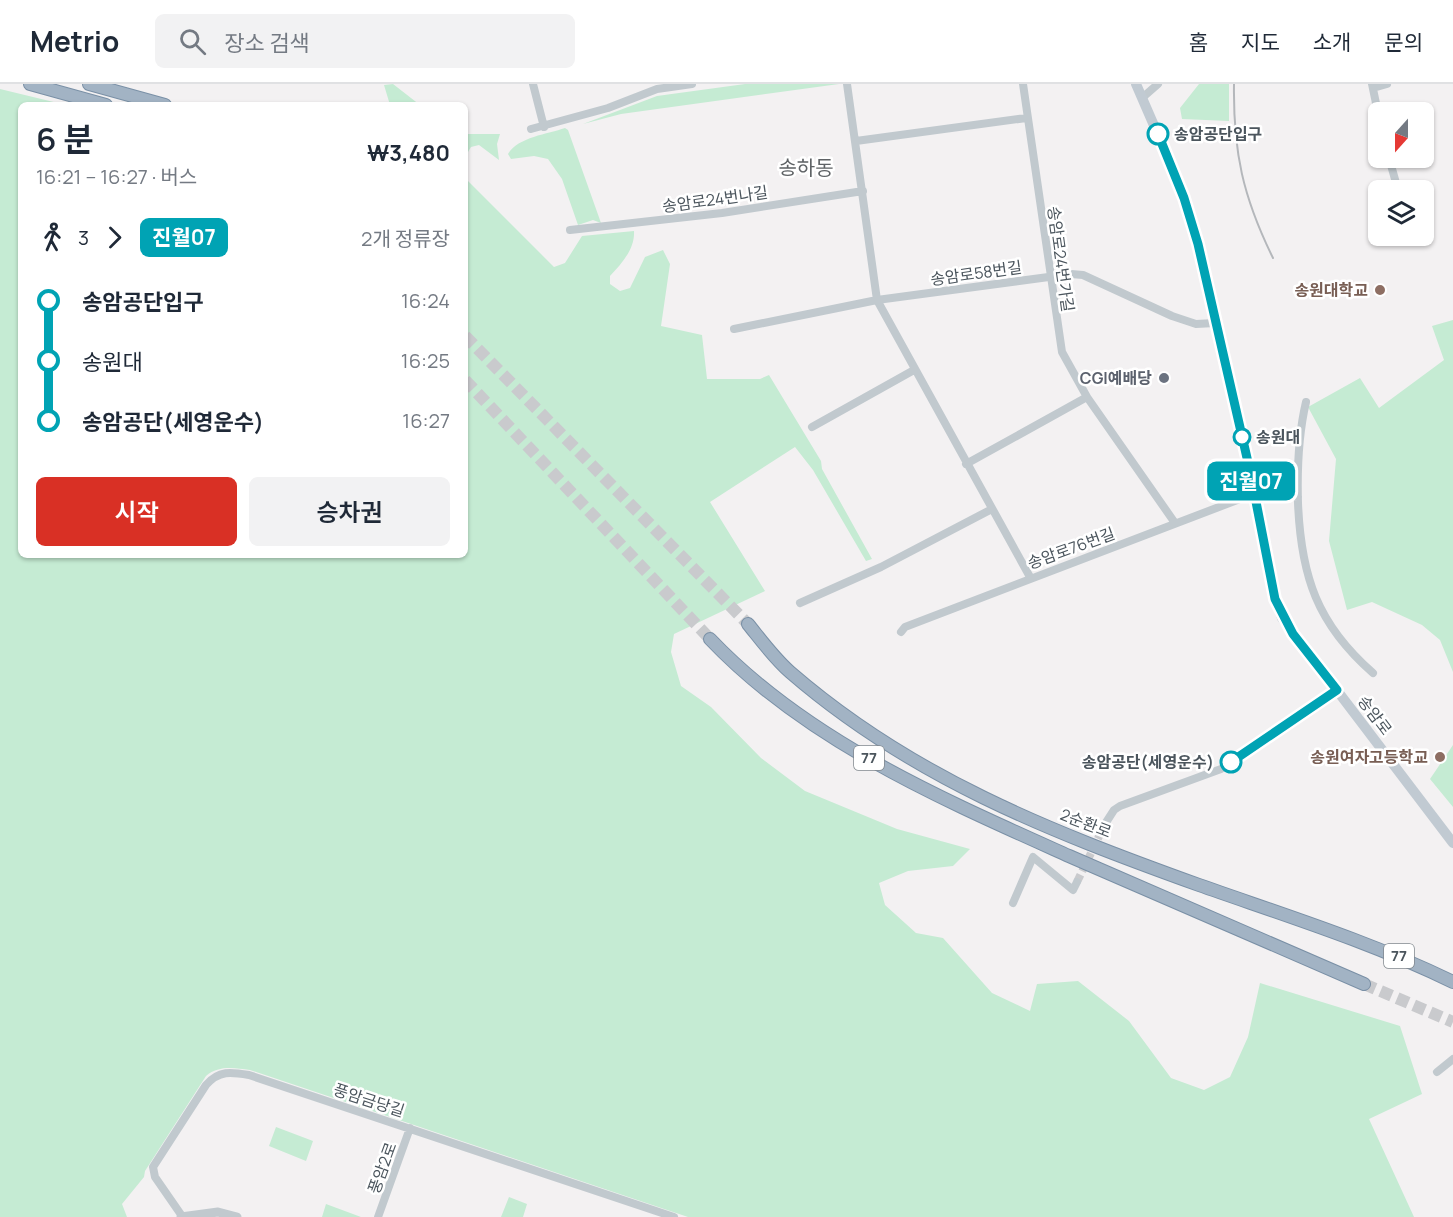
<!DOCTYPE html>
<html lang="ko">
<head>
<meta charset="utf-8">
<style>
  body { margin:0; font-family:Manrope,"Noto Sans KR",sans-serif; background:#f2f2f3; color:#1f2937; height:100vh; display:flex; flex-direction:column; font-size:22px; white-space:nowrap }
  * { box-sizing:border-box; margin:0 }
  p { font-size:20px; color:#747a83 }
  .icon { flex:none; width:33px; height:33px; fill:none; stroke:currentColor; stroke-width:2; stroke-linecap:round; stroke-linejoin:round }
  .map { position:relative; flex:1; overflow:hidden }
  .side { position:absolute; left:18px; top:18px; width:450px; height:456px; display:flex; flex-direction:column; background:#fff; border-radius:9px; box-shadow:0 2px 4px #0004 }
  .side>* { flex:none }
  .badge { padding:0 12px; border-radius:9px; font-size:21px; line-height:39px }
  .needle { width:39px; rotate:201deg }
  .buttons { position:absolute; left:1368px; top:18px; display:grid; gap:12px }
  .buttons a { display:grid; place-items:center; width:66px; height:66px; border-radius:9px; background:#fff; box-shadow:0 2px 4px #0004; font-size:30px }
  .map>.badge { position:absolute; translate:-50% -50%; box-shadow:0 0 0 3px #fff }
  .legs { display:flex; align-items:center; gap:9px; height:66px; padding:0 18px; font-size:20px }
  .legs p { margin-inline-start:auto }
  .head { display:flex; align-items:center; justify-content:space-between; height:102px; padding:0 18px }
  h1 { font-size:33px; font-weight:600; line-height:45px }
  .cta { display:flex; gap:12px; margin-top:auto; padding:12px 18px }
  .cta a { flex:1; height:69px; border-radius:9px; background:#d93025; color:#fff; font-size:24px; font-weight:600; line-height:69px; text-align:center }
  .cta a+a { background:#f2f2f3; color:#1f2937 }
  ul { padding:0 18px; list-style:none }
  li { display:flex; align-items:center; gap:21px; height:60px; font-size:22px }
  li i { display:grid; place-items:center; width:9px; height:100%; margin:0 8px; background:currentColor }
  li i::after { content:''; width:15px; height:15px; margin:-8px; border:4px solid; border-radius:50%; background:#fff }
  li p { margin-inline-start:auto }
  li:first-child i { background:linear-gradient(#0000 50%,currentColor 0) }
  li:last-child i { background:linear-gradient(currentColor 50%,#0000 0) }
  header { display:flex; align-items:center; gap:36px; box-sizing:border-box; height:84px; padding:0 30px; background:#fff; border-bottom:2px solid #e0e1e3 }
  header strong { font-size:28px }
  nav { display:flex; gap:33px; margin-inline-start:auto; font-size:21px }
  .search { width:420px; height:54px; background:#f2f2f3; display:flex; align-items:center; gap:15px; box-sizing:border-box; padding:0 21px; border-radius:9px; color:#747a83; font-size:22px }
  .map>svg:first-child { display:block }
  .green { fill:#c5ebd3 }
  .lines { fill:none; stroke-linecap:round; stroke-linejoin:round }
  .minor-tunnel { stroke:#c9cacd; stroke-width:8; stroke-dasharray:8 4; stroke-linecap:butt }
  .trunk-tunnel { stroke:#c9cacd; stroke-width:12; stroke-dasharray:12 6; stroke-linecap:butt }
  .trunk-casing { stroke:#7a90a6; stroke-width:14 }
  .minor { stroke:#c1c9ce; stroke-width:8 }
  .tertiary { stroke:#c1c9ce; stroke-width:9 }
  .secondary { stroke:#c1cad2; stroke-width:10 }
  .trunk { stroke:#a2b3c4; stroke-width:12 }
  .rail { stroke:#b4b7bb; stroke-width:2 }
  .line-1-casing { stroke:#fff; stroke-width:14 }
  .line-1 { stroke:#00a3b4; stroke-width:9 }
  .stop-1-dot { fill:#fff; stroke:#00a3b4; stroke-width:3 }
  .education-dot { fill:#8d6e63; stroke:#fff; stroke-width:2 }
  .worship-dot { fill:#6b7280; stroke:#fff; stroke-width:2 }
  .labels { text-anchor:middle; stroke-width:5; stroke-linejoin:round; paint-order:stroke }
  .shield { fill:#fff; stroke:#81888e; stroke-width:1.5 }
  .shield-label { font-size:15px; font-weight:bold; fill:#4b555d }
  .stop-label { font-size:16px; font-weight:bold; fill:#4b555d; stroke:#fff; text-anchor:start }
  .street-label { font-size:16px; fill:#4b555d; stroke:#fff }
  .education-label { font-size:16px; font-weight:bold; fill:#785e54; stroke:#fff; text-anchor:end }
  .worship-label { font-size:16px; font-weight:bold; fill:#5b616d; stroke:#fff; text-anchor:end }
  .quarter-label { font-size:20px; fill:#5e6265; stroke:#fff }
</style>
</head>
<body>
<header>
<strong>Metrio</strong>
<div class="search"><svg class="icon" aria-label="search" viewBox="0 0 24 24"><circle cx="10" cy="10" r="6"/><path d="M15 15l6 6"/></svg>장소 검색</div>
<nav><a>홈</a><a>지도</a><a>소개</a><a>문의</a></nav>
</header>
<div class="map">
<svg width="1453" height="1133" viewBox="0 0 1453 1133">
  <rect width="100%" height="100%" fill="#f3f1f2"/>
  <path class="green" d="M393,0L420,21H390L384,1Z
    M745,0H839L621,30L583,40L657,12Z
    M1199,0H1229V37L1182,35L1180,24Z
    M0,5L66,21H21V471H465V94L554,183L565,179L582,152L634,147C635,165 622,179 610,192V200L620,207L630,204L645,173L663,166L670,180L661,242L702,251L707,295H760L769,291L821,377L822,385L872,475L866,477L813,386L795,363L710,418L765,507L674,550L671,568L681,602L711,623L761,674L805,707L897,745L970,765L953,782L908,787L879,799L885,821L916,849L943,854L992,909L1030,927L1037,900L1078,897L1129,937L1171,994L1204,1006L1230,993L1248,953L1260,899L1400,942L1422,1010L1369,1035L1414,1133H688L250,986C234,984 219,981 206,992L145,1087L144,1093L122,1120L127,1133H0Z
    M565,44L568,46L601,139L593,136L578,141L562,95L548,75L534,72L511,75L508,70C518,53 548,50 565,44Z
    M465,50H500L497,60L499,76L479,61L471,63L465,73Z
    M1453,236V588L1440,556L1422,541L1372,518L1347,526L1329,457L1336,375L1308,323L1360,294L1379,324L1444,276L1432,242Z
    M1453,661V723L1430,695Z
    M276,1043L313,1057L306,1077L269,1062Z
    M509,1113L527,1120L523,1133H501Z
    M326,1120L361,1133H322Z"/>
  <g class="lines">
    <path class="minor-tunnel" d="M1077,798L1105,740"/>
    <path class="trunk-tunnel" d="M465,252L748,540
      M465,296L710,555
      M1364,900L1453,938"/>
    <defs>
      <path id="trunk" d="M30,0L106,21
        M89,0L165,21
        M748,540C761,556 774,574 790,588C911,693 1049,747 1199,801C1284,831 1371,858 1453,898
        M710,555C807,657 942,715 1069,772C1167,815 1265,858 1364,900"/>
    </defs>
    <use href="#trunk" class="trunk-casing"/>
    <path class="minor" d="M533,0L544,43
      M847,0L877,216L1030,493
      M1023,0L1062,268L1087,313L1175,439
      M1372,0L1378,29
      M1373,4L1387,0
      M1142,14L1158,0
      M531,45L608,24L657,5L692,0
      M856,57L1026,34
      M1389,74L1398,106
      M570,146L722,129L863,107
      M734,245L877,216L1071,190L1083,191L1172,232L1196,240L1215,239
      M1306,318C1298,352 1297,384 1298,419C1301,492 1317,540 1373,589
      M812,343L914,286
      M966,380L1087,313
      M1253,410L1298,413
      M800,519L881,483L992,425
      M901,548L905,543L1253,410L1270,394H1297
      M1105,740L1114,726L1120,722L1221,685L1337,606
      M1013,819L1033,773L1073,806L1077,798
      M1437,988L1453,975
      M182,1132L155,1093L153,1083L206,1001C219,986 231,988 249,991L674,1133
      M378,1133L410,1044"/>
    <path class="tertiary" d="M181,1133L218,1128L237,1133"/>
    <path class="secondary" d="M1136,0L1172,83L1198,160L1250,387L1271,501L1282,534L1453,759"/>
    <use href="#trunk" class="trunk"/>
    <path class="rail" d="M1234,0C1233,68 1243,113 1273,174"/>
  </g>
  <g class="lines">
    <defs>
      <path id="line-1" d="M1158,50L1184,114L1198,160L1250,387L1275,515L1293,550L1337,606L1231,678"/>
    </defs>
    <use href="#line-1" class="line-1-casing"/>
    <use href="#line-1" class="line-1"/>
  </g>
  <g class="stop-1-dot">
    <circle cx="1158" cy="50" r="10"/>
    <circle cx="1242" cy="353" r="8"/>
    <circle cx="1231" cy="678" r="10"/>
  </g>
  <g class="education-dot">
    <circle cx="1380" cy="206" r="6"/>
    <circle cx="1440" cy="673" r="6"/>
  </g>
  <circle class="worship-dot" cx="1164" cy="294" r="6"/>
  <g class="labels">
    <g class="shield">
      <rect x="854" y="662" width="30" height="24" rx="4.5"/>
      <rect x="1384" y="860" width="30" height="24" rx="4.5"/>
    </g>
    <g class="shield-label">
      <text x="869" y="679">77</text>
      <text x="1399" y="877">77</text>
    </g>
    <g class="stop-label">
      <text x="1174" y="56">송암공단입구</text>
      <text x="1256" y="359">송원대</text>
      <text x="1214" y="684" text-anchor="end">송암공단(세영운수)</text>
    </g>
    <g class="street-label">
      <text transform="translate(715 115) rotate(-8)" y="6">송암로24번나길</text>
      <text transform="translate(1061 175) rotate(82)" y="6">송암로24번가길</text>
      <text transform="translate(976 189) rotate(-8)" y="6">송암로58번길</text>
      <text transform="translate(1071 464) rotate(-20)" y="6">송암로76번길</text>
      <text transform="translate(1375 631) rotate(53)" y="6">송암로</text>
      <text transform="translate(1086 739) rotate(21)" y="6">2순환로</text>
      <text transform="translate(369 1016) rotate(18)" y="6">풍암금당길</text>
      <text transform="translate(382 1084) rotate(-70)" y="6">풍암2로</text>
    </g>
    <g class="education-label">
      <text x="1368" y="212">송원대학교</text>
      <text x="1428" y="679">송원여자고등학교</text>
    </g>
    <g class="worship-label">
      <text x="1152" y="300">CGI예배당</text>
    </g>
    <g class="quarter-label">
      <text x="806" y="91">송하동</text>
    </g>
  </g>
</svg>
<div class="buttons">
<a><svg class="needle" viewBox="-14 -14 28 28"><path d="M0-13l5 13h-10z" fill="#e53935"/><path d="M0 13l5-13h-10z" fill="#747a83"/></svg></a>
<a><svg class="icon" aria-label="layers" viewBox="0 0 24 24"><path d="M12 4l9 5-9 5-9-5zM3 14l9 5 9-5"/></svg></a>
</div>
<b class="badge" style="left:1251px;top:397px;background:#00a3b4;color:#fff">진월07</b>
<section class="side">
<div class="head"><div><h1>6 분</h1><p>16:21 – 16:27 · 버스</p></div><b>₩3,480</b></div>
<div class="legs"><svg class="icon" aria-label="walk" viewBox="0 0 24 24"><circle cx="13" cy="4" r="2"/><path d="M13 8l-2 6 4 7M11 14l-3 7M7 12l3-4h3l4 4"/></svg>3<svg class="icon" aria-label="forward" viewBox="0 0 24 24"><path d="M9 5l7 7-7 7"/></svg><b class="badge" style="background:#00a3b4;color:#fff">진월07</b><p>2개 정류장</p></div>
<ul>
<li><i style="color:#00a3b4"></i><b>송암공단입구</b><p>16:24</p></li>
<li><i style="color:#00a3b4"></i><span>송원대</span><p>16:25</p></li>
<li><i style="color:#00a3b4"></i><b>송암공단(세영운수)</b><p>16:27</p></li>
</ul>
<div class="cta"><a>시작</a><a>승차권</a></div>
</section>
</div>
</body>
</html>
